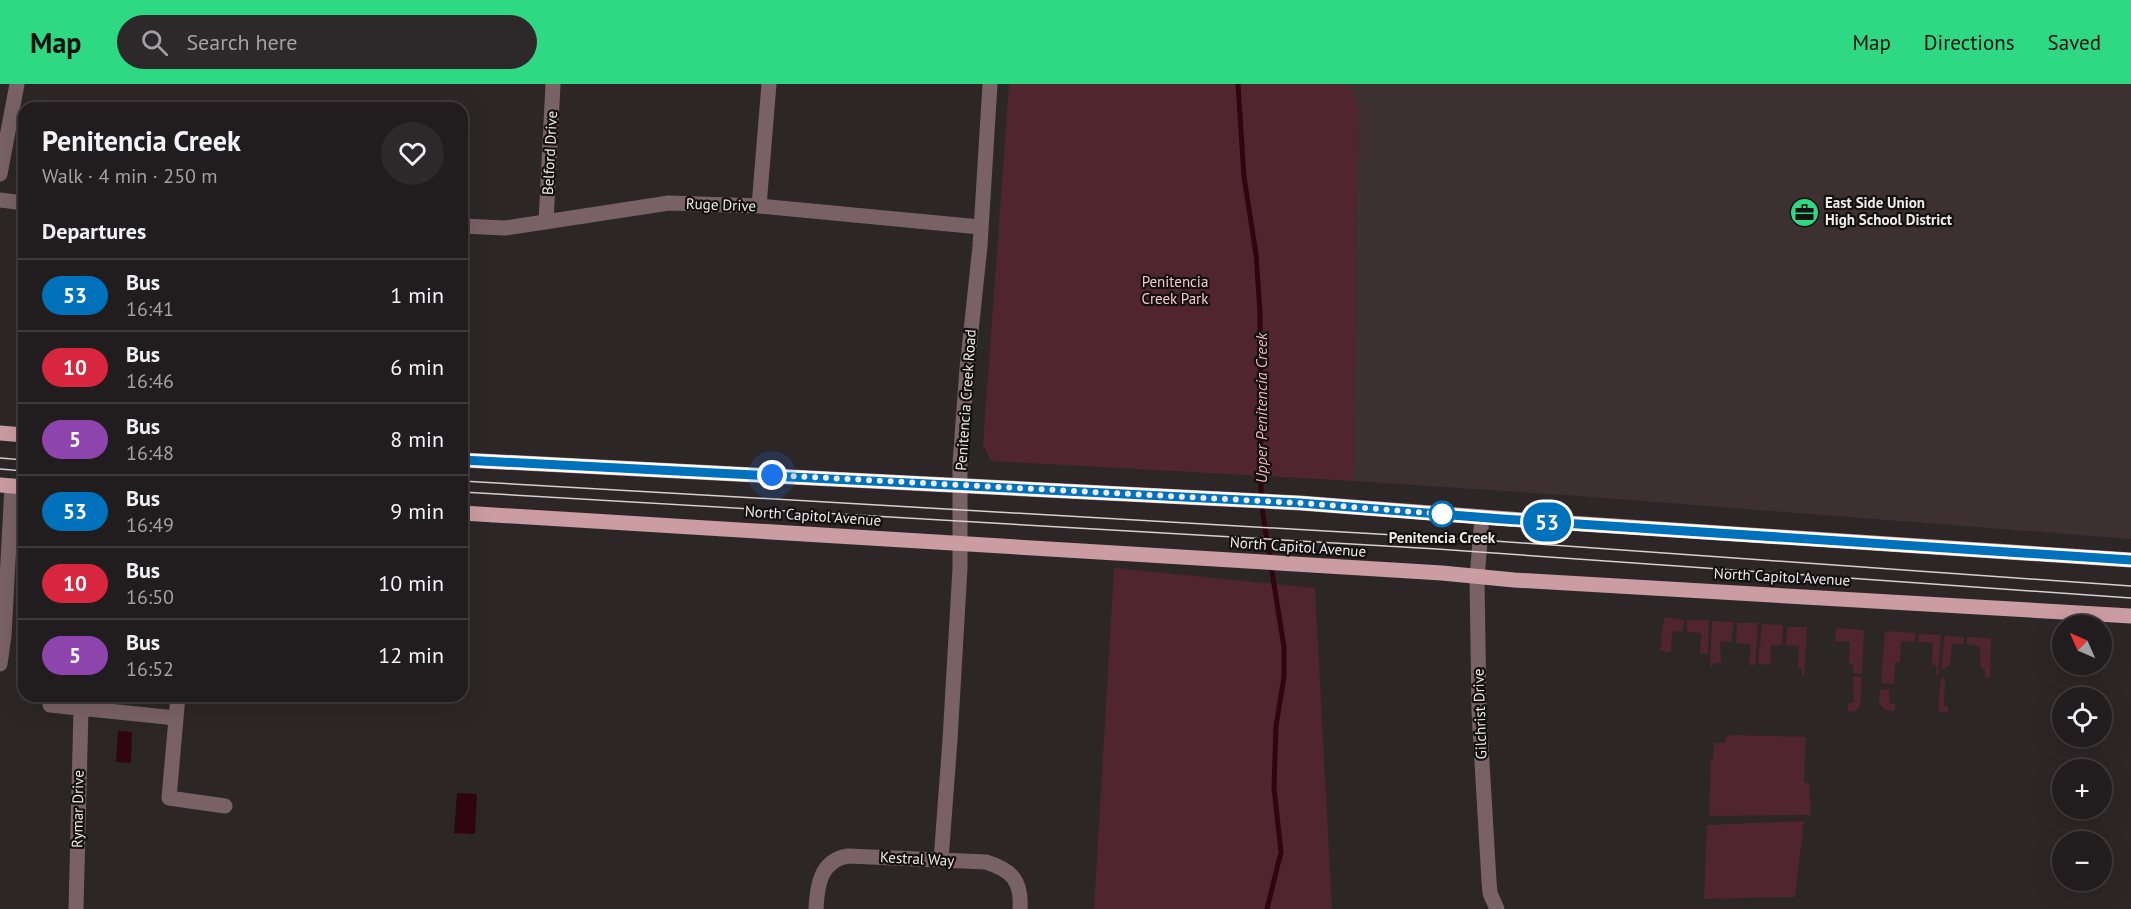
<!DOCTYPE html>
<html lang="en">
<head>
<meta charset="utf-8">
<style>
  body { margin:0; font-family:"PT Sans",sans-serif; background:#2d292a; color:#f1f3f6; height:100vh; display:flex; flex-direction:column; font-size:22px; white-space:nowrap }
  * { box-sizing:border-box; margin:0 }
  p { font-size:20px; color:#a2a1a4 }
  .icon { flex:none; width:33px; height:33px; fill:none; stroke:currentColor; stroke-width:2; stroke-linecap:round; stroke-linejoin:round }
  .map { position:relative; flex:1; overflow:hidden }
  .side { position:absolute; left:18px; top:18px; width:450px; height:600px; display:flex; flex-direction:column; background:#211c1d; border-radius:18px; box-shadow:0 6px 24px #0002,0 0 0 2px #3e3a3b }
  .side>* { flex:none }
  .badge { padding:0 12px; border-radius:20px; font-size:21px; line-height:39px }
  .needle { width:39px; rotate:315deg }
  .fabs { position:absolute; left:2052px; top:531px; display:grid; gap:12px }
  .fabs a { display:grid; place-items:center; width:60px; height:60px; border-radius:50%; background:#211c1d; box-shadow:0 6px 24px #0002,0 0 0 2px #3e3a3b; font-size:30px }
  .you { position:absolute; width:30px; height:30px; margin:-15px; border:4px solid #fff; border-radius:50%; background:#1a73e8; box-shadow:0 0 0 9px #1a73e833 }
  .map>.badge { position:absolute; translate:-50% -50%; box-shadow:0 0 0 3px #fff }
  h2 { padding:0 24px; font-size:22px; line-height:54px }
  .round { display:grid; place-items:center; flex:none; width:63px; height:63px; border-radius:32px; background:#2d292a }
  .overview { display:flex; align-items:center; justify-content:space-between; height:102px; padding:0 24px }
  h1 { font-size:28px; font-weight:700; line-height:45px }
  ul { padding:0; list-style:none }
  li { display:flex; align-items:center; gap:18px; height:72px; padding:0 24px; border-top:2px solid #3e3a3b }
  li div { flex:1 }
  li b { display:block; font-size:22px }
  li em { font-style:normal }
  li .badge { min-width:66px; font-weight:700; text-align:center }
  header { display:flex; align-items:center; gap:36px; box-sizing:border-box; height:84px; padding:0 30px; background:#2fd883; color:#111 }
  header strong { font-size:28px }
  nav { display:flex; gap:33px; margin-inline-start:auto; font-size:21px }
  .search { width:420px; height:54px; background:#2d292a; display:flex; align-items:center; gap:15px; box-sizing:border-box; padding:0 21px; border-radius:33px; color:#a2a1a4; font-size:22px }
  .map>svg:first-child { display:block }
  .built { fill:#3d3031 }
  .green { fill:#50252d }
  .water { fill:#2f0610 }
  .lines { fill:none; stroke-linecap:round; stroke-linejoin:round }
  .stream { stroke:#2f0610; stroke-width:5 }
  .minor { stroke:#796265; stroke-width:15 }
  .major { stroke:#cb9ca2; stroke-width:15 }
  .tram { stroke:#d5d0d1; stroke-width:1.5 }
  .line-casing { stroke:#fff; stroke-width:14 }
  .line { stroke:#0072bc; stroke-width:9 }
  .walk { stroke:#efeaeb; stroke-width:6; stroke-dasharray:0 10.8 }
  .stop-dot { fill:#fff; stroke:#0072bc; stroke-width:3 }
  .labels { text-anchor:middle; stroke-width:4.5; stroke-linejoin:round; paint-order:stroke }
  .street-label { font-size:15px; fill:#efeaeb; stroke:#131010 }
  .poi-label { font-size:15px; font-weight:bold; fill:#efeaeb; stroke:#131010; text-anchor:start }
  .park-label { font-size:15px; fill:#f9c7cd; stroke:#131010 }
  .stop-label { font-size:15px; font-weight:bold; fill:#efeaeb; stroke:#131010 }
  .water-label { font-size:16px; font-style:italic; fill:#f5b4bc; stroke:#131010 }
</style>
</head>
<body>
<header>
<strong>Map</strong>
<div class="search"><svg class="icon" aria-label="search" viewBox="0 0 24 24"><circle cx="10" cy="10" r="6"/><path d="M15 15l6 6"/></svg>Search here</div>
<nav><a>Map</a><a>Directions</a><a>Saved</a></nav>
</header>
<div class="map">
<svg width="2131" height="825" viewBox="0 0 2131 825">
  <rect width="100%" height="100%" fill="#2c2627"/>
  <path class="built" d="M1349,0H2131V455L1578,412L1353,397L1358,22Z"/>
  <path class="green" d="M1009,0H1349L1358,22L1353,397L991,377L983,361Z
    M1114,484L1315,504L1332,825H1094Z
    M1664,533L1685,536L1682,548L1672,547L1671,569L1660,566Z
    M1687,536H1709L1708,570H1700L1701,549L1687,548Z
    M1712,537L1734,538L1731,558L1720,557L1721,579H1716L1710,583Z
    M1737,539H1758L1755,581H1749L1751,560L1736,559Z
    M1762,540L1783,541L1782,561H1771L1770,581L1758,580Z
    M1787,543H1807L1804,592L1802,591V584H1798L1799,562L1786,561Z
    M1836,544L1864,546L1862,590L1853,589V580H1849L1850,558L1835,557Z
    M1885,547L1915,549V558L1901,557L1900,578L1895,579L1894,600L1881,599Z
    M1919,550L1941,551L1938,591L1936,590V582L1932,580L1933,559L1919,558Z
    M1945,552L1964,553V560H1952L1950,582H1946V585H1941Z
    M1967,553L1991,554L1990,593L1985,594V585H1981L1980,563L1967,560Z
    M1853,592L1862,593L1860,623L1855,627L1848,628V620L1854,618Z
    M1941,594L1945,595L1944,621L1948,623V628H1939L1938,624Z
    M1889,605V619L1895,620V627L1885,626L1879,619L1880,606Z
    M1727,651L1806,653L1804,698L1809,700L1811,731L1709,732L1711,676L1713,675L1714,659H1725Z
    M1804,737L1795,813L1704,815L1707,741Z"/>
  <path class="water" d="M118,647L132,648L131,679L116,678Z
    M457,709L477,710L475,750L454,749Z"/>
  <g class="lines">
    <path class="stream" d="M1238,0L1244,93L1256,170L1260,228L1261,418L1284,563V593L1276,642L1274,704L1281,768L1267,825"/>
    <path class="minor" d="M0,90L17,0
      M0,116L24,119
      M759,122L769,0
      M546,138L553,0
      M462,142L505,144L669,119L759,122L980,143
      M1482,433L1477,494L1479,627L1489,797L1490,809L1497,825
      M0,580L4,552L12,402
      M178,612L169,714L225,722
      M50,621L176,634
      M941,776L950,656L960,484V379L967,285L980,162L990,0
      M76,825L81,625
      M816,825C817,803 820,776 848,772L986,778C1012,786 1022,797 1020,825"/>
    <path class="major" d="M0,349L24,351
      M462,376L1300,419L1522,436L2131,476
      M0,401L24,403
      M462,429L1442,489L1514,496L2131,532"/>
    <path class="tram" d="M0,374L24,376
      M0,385L24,387
      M462,397L1481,456L2131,502
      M462,408L1437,465L2131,514"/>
  </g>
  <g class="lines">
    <defs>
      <path id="line" d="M462,376L1300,419L1502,435L2131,476"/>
    </defs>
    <use href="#line" class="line-casing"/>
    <use href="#line" class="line"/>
    <path class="walk" d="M772,391L1300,419L1442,430"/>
  </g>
  <defs>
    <symbol id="office-disc" viewBox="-11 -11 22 22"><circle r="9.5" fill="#2fd883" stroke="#131010"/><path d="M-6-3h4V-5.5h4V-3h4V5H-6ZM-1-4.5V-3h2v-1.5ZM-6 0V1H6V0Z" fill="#111"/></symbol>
  </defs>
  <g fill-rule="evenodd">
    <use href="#office-disc" x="1788" y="112" width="33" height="33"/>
  </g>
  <circle class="stop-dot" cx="1442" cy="430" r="12"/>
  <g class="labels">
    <g class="street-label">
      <text transform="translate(550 69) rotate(-87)" y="5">Belford Drive</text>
      <text transform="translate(721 121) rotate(2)" y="5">Ruge Drive</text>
      <text transform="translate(966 316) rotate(-86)" y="5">Penitencia Creek Road</text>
      <text transform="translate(813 432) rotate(4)" y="5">North Capitol Avenue</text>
      <text transform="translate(1298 463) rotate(4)" y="5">North Capitol Avenue</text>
      <text transform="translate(1782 493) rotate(3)" y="5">North Capitol Avenue</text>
      <text transform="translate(1480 630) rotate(-92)" y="5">Gilchrist Drive</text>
      <text transform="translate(78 725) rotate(-89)" y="5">Rymar Drive</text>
      <text transform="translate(917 775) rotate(3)" y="5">Kestral Way</text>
    </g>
    <g class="poi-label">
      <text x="1825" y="124">East Side Union<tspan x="1825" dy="17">High School District</tspan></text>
    </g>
    <g class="park-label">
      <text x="1175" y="203">Penitencia<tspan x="1175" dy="17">Creek Park</tspan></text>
    </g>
    <g class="stop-label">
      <text x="1442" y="459">Penitencia Creek</text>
    </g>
    <g class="water-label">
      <text transform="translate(1261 324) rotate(-90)" y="6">Upper Penitencia Creek</text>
    </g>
  </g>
</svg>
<div class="fabs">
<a><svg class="needle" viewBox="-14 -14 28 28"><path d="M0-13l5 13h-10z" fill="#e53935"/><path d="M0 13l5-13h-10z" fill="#a2a1a4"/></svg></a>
<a><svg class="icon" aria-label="locate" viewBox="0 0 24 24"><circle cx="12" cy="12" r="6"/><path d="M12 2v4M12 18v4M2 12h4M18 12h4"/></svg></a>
<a>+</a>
<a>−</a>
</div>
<div class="you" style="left:772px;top:391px"></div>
<b class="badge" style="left:1547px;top:438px;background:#0072bc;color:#fff">53</b>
<section class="side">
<div class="overview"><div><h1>Penitencia Creek</h1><p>Walk · 4 min · 250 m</p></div><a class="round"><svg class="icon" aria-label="heart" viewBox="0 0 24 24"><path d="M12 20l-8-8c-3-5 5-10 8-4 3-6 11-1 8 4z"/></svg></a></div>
<h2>Departures</h2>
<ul>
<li><span class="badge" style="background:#0072bc;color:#fff">53</span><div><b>Bus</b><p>16:41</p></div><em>1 min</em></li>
<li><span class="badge" style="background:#d7263d;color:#fff">10</span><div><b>Bus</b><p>16:46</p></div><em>6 min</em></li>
<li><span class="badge" style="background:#8e44ad;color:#fff">5</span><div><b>Bus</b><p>16:48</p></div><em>8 min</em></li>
<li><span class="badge" style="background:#0072bc;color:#fff">53</span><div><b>Bus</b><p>16:49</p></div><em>9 min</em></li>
<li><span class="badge" style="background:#d7263d;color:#fff">10</span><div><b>Bus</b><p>16:50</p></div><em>10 min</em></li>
<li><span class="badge" style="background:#8e44ad;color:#fff">5</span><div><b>Bus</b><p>16:52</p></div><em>12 min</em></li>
</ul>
</section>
</div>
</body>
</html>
